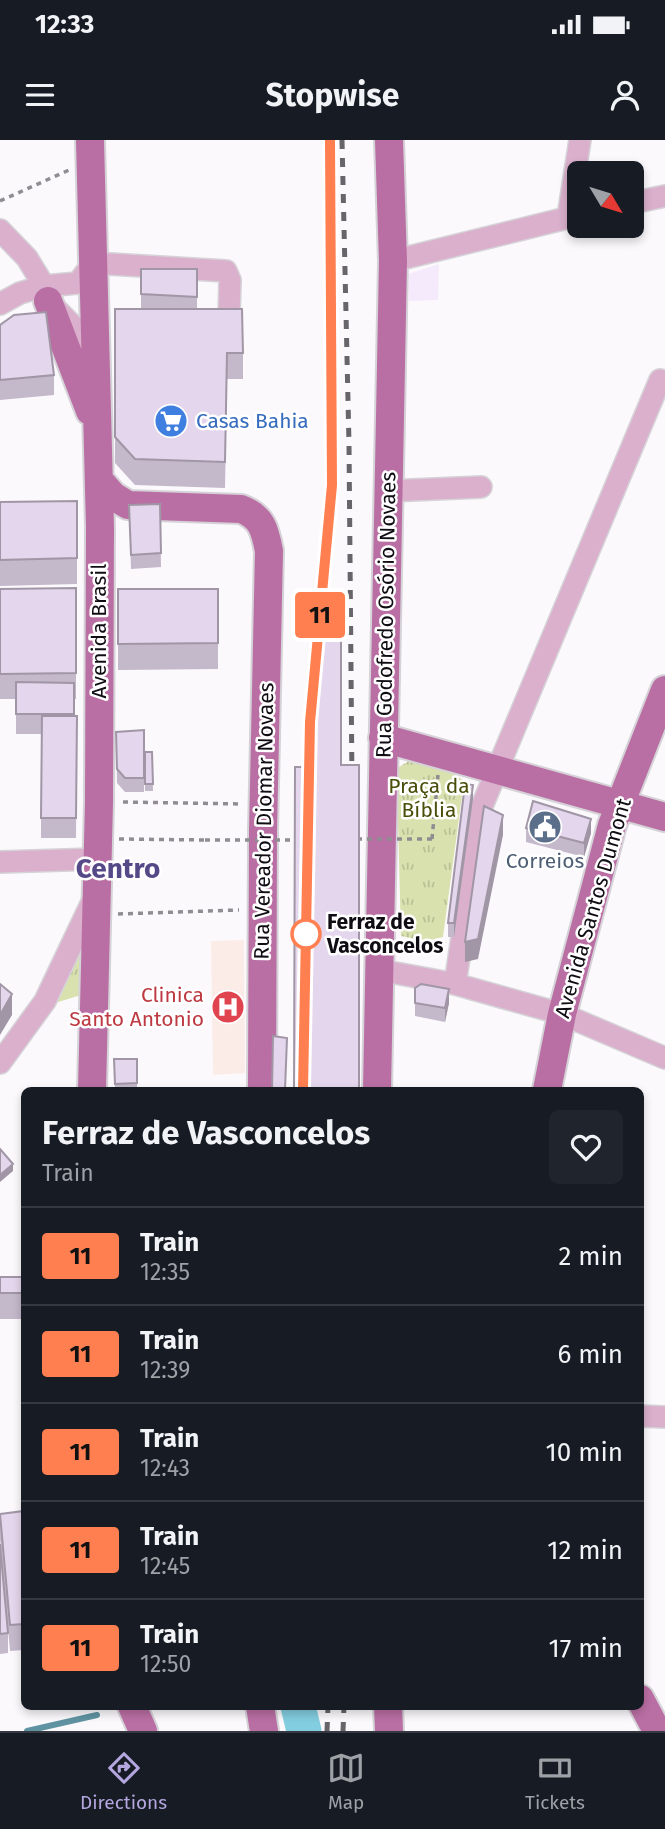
<!DOCTYPE html>
<html lang="en">
<head>
<meta charset="utf-8">
<style>
  body { margin:0; font-family:"Fira Sans",sans-serif; background:#20242c; color:#f1f3f6; height:100vh; display:flex; flex-direction:column; font-size:26px; white-space:nowrap }
  * { box-sizing:border-box; margin:0 }
  p { font-size:23px; color:#9ea1a6 }
  .icon { flex:none; width:38px; height:38px; fill:none; stroke:currentColor; stroke-width:2; stroke-linecap:round; stroke-linejoin:round }
  .map { position:relative; flex:1; overflow:hidden }
  .details { position:absolute; left:21px; top:947px; width:623px; height:623px; display:flex; flex-direction:column; background:#171b24; border-radius:10px; box-shadow:0 4px 10px #0003 }
  .details>* { flex:none }
  .badge { padding:0 14px; border-radius:5px; font-size:24px; line-height:46px }
  .needle { width:46px; rotate:128deg }
  .buttons { position:absolute; left:567px; top:21px; display:grid; gap:14px }
  .buttons a { display:grid; place-items:center; width:77px; height:77px; border-radius:10px; background:#171b24; box-shadow:0 4px 10px #0003; font-size:35px }
  .map>.badge { position:absolute; translate:-50% -50%; box-shadow:0 0 0 4px #fff }
  .round { display:grid; place-items:center; flex:none; width:74px; height:74px; border-radius:10px; background:#20242c }
  .summary { display:flex; align-items:center; justify-content:space-between; height:119px; padding:0 21px }
  h1 { font-size:33px; font-weight:700; line-height:52px }
  ul { padding:0; list-style:none }
  li { display:flex; align-items:center; gap:21px; height:98px; padding:0 21px; border-top:2px solid #363941 }
  li div { flex:1 }
  li b { display:block; font-size:26px }
  li em { font-style:normal }
  li .badge { min-width:77px; font-weight:700; text-align:center }
  .status { display:flex; justify-content:space-between; align-items:center; height:49px; padding:0 35px; background:#171b24; direction:ltr }
  .status svg { height:19px; fill:currentColor }
  header { display:flex; justify-content:space-between; align-items:center; height:91px; padding:0 21px; background:#171b24; font-size:32px; font-weight:700 }
  .tab-bar { display:flex; justify-content:space-around; align-items:center; height:98px; border-top:2px solid #363941; background:#171b24; font-size:19px; color:#9ea1a6 }
  .tab-bar a { display:grid; justify-items:center; gap:4px }
  .tab-bar .on { color:#b4a6df }
  .map>svg:first-child { display:block }
  .built { fill:#f5eafb }
  .medical { fill:#fcece8 }
  .grass { fill:url(#grass-tufts) }
  .lines { fill:none; stroke-linecap:round; stroke-linejoin:round }
  .stream { stroke:#6093a2; stroke-width:6 }
  .river { stroke:#82cddf; stroke-width:35 }
  .minor-casing { stroke:#d6d3d8; stroke-width:24 }
  .major-casing { stroke:#d6d3d8; stroke-width:32 }
  .path { stroke:#908d92; stroke-width:3.5; stroke-dasharray:5 5; stroke-linecap:butt }
  .minor { stroke:#dab0cc; stroke-width:21 }
  .major { stroke:#ba6fa4; stroke-width:28 }
  .rail { stroke:#68656a; stroke-width:5; stroke-dasharray:9 9; stroke-linecap:butt }
  .path-bridge { stroke:#908d92; stroke-width:3.5; stroke-dasharray:5 5; stroke-linecap:butt }
  .wall { fill:#c4b8cb }
  .shaded-wall { fill:#a096a5 }
  .building { fill:#e4d6ec; stroke:#a096a5; stroke-width:2 }
  .line-casing { stroke:#fff; stroke-width:16 }
  .line { stroke:#ff7f50; stroke-width:10 }
  .stop-dot { fill:#fff; stroke:#ff7f50; stroke-width:3.5 }
  .labels { text-anchor:middle; stroke-width:5; stroke-linejoin:round; paint-order:stroke }
  .shop-label { font-size:21px; fill:#366cbe; stroke:#fff; text-anchor:start }
  .street-label { font-size:21px; fill:#100c13; stroke:#fff }
  .park-label { font-size:21px; fill:#494e09; stroke:#fff }
  .service-label { font-size:21px; fill:#4e5e75; stroke:#fff }
  .stop-label { font-size:21px; font-weight:bold; fill:#100c13; stroke:#fff; text-anchor:start }
  .health-label { font-size:21px; fill:#be3a42; stroke:#fff; text-anchor:end }
  .district-label { font-size:28px; font-weight:bold; fill:#564988; stroke:#fff }
</style>
</head>
<body>
<div class="status"><b>12:33</b><svg viewBox="0 0 49 12"><path d="M0 12V9h3v3zM5 12V6h3v6zM10 12V3h3v9zM15 12V0h3v12zM26 1h20v11H26zM47 4h2v5h-2z"/></svg></div>
<header><svg class="icon" aria-label="menu" viewBox="0 0 24 24"><path d="M4 6h16M4 12h16M4 18h16"/></svg>Stopwise<svg class="icon" aria-label="person" viewBox="0 0 24 24"><circle cx="12" cy="8" r="4"/><path d="M4 21q1-7 8-7t8 7"/></svg></header>
<div class="map">
<svg width="665" height="1591" viewBox="0 0 665 1591">
  <defs>
    <pattern id="grass-tufts" width="24" height="20" patternUnits="userSpaceOnUse" patternTransform="scale(1.75)"><rect width="24" height="20" fill="#d9e1af"/><path d="M3 7l-1-3M5 7V3M7 7l1-3M15 17l-1-3M17 17v-4M19 17l1-3" fill="none" stroke="#b9c096"/></pattern>
  </defs>
  <rect width="100%" height="100%" fill="#fcf9fd"/>
  <path class="built" d="M439,124L438,160L409,161L408,134Z"/>
  <path class="medical" d="M244,800L245,933L213,935L211,801Z"/>
  <path class="grass" d="M410,620L452,632L464,641L443,797L425,801L401,796L397,644L399,627Z
    M82,809L81,855L55,863Z"/>
  <g class="lines">
    <path class="stream" d="M27,1591L97,1575"/>
    <path class="river" d="M298,1566L304,1591"/>
    <defs>
      <path id="minor" d="M632,63L665,56
        M568,77L580,0
        M0,90L27,118L44,146L48,161L96,209
        M393,121L579,75
        M0,164L20,153L44,146L78,143L93,123L226,131L230,140L229,178L220,184H213
        M388,351L481,347
        M0,722L96,719
        M379,830L455,844L562,874L665,918
        M455,844L482,666L660,240
        M0,923L45,861L93,760
        M640,1276L665,1277"/>
      <path id="major" d="M90,0L100,387L99,662L92,950
        M48,161L90,271
        M99,340L113,356L128,365L241,369C262,377 265,390 269,411L263,691L262,950
        M383,598L665,677
        M377,950L393,121L389,0
        M547,950L562,874L612,685L665,550
        M640,1559L657,1591
        M132,1566L143,1591
        M260,1566L264,1591
        M388,1566L389,1591"/>
    </defs>
    <use href="#minor" class="minor-casing"/>
    <use href="#major" class="major-casing"/>
    <path class="path" d="M0,61L69,30
      M123,662L241,664
      M119,699L205,700
      M432,699L438,635
      M118,774L239,770"/>
    <use href="#minor" class="minor"/>
    <use href="#major" class="major"/>
    <path class="rail" d="M342,0L349,304L352,644
      M308,646L310,582L332,345L330,0
      M327,1591L328,1566
      M343,1591L344,1566"/>
    <path class="path-bridge" d="M357,699H432
      M205,700H297"/>
  </g>
  <path class="wall" d="M141,129H197V169L243,213V239H227L225,348L135,345L115,323V169H152L141,168Z
    M0,185L54,235V255L0,260Z
    M77,361V444L0,446V362Z
    M160,364L161,427L131,429L129,365Z
    M76,448V559H74V576H77L76,698H41V594H16V559H0V449Z
    M118,449H218V529L118,530Z
    M144,590V652H125L117,643L116,592Z
    M145,612H152L153,651H145Z
    M473,659L454,797H448V783Z
    M526,688L591,693L584,717L526,702Z
    M415,848L449,863L445,882L415,876Z
    M114,919H137V949H115Z
    M0,1137H24V1179H0Z
    M24,1371V1510L10,1511L0,1399V1374Z
    M0,1404L8,1493V1513L0,1514Z"/>
  <path class="shaded-wall" d="M473,645V659L454,797V783Z
    M503,675V695L478,819L465,822V802Z
    M591,679V693L584,717V703Z
    M449,849V863L445,882V868Z
    M12,854V875L0,895V875Z
    M13,1024V1031L0,1042V1035Z"/>
  <path class="building" d="M141,129H197V157L141,154Z
    M115,169H242L243,213H227L225,322L135,319L115,297Z
    M46,172L54,235L0,240V185L14,175Z
    M77,361V418L0,420V362Z
    M160,364L161,413L131,415L129,365Z
    M76,448V533L0,534V449Z
    M118,449H218V503L118,504Z
    M321,498L341,500V625H359V950H294L295,627H314Z
    M16,542L74,543V574H16Z
    M42,576H77L76,678H41Z
    M144,590V638H125L117,629L116,592Z
    M145,612H152L153,644H145Z
    M465,644L473,645L454,783H448Z
    M533,661L591,679L584,703L526,688Z
    M484,666L503,675L478,799L465,802Z
    M0,844L12,854L0,875Z
    M421,844L449,849L445,868L415,863V848Z
    M273,896L287,898L285,950H272Z
    M114,919H137V943L115,944Z
    M114,949L250,950H114Z
    M0,1009L13,1024L0,1035Z
    M0,1137H24V1153H0Z
    M24,1371V1484L10,1485L0,1374Z
    M0,1404L8,1493L0,1494Z"/>
  <g class="lines">
    <defs>
      <path id="line" d="M303,950L310,582L332,345L330,0"/>
    </defs>
    <use href="#line" class="line-casing"/>
    <use href="#line" class="line"/>
  </g>
  <defs>
    <symbol id="supermarket-disc" viewBox="-11 -11 22 22"><circle r="9.5" fill="#3f7fe0" stroke="#fff"/><path d="M-6-5.5h2.5l.6 2H6L4.5 2H-2.5L-4.4-4H-6ZM-1.5 3.2a1.3 1.3 0 1 0 .1 0ZM3 3.2a1.3 1.3 0 1 0 .1 0Z" fill="#fff"/></symbol>
    <symbol id="civic-disc" viewBox="-11 -11 22 22"><circle r="9.5" fill="#5c6f8a" stroke="#fff"/><path d="M-.6-6.5H3V-4.5H.6V-3L4-1V1h2V6H-6V1h2V-1L-.6-3ZM-1.2 2.5V6h2.4V2.5Z" fill="#fff"/></symbol>
    <symbol id="hospital-disc" viewBox="-11 -11 22 22"><circle r="9.5" fill="#e0444e" stroke="#fff"/><path d="M-5-5h3v3.5h4V-5h3V5h-3V1.5h-4V5h-3Z" fill="#fff"/></symbol>
  </defs>
  <g fill-rule="evenodd">
    <use href="#supermarket-disc" x="152" y="262" width="38" height="38"/>
    <use href="#civic-disc" x="526" y="668" width="38" height="38"/>
    <use href="#hospital-disc" x="209" y="848" width="38" height="38"/>
  </g>
  <circle class="stop-dot" cx="306" cy="794" r="14"/>
  <g class="labels">
    <g class="shop-label">
      <text x="196" y="288">Casas Bahia</text>
    </g>
    <g class="street-label">
      <text transform="translate(386 475) rotate(-89)" y="7">Rua Godofredo Osório Novaes</text>
      <text transform="translate(99 491) rotate(-90)" y="7">Avenida Brasil</text>
      <text transform="translate(264 681) rotate(-89)" y="7">Rua Vereador Diomar Novaes</text>
      <text transform="translate(593 768) rotate(-74)" y="7">Avenida Santos Dumont</text>
    </g>
    <g class="park-label">
      <text x="429" y="653">Praça da<tspan x="429" dy="24">Bíblia</tspan></text>
    </g>
    <g class="service-label">
      <text x="545" y="728">Correios</text>
    </g>
    <g class="stop-label">
      <text x="327" y="789">Ferraz de<tspan x="327" dy="24">Vasconcelos</tspan></text>
    </g>
    <g class="health-label">
      <text x="204" y="862">Clinica<tspan x="204" dy="24">Santo Antonio</tspan></text>
    </g>
    <g class="district-label">
      <text x="118" y="738">Centro</text>
    </g>
  </g>
</svg>
<div class="buttons">
<a><svg class="needle" viewBox="-14 -14 28 28"><path d="M0-13l5 13h-10z" fill="#e53935"/><path d="M0 13l5-13h-10z" fill="#9ea1a6"/></svg></a>
</div>
<b class="badge" style="left:320px;top:475px;background:#ff7f50;color:#111">11</b>
<section class="details">
<div class="summary"><div><h1>Ferraz de Vasconcelos</h1><p>Train</p></div><a class="round"><svg class="icon" aria-label="heart" viewBox="0 0 24 24"><path d="M12 20l-8-8c-3-5 5-10 8-4 3-6 11-1 8 4z"/></svg></a></div>
<ul>
<li><span class="badge" style="background:#ff7f50;color:#111">11</span><div><b>Train</b><p>12:35</p></div><em>2 min</em></li>
<li><span class="badge" style="background:#ff7f50;color:#111">11</span><div><b>Train</b><p>12:39</p></div><em>6 min</em></li>
<li><span class="badge" style="background:#ff7f50;color:#111">11</span><div><b>Train</b><p>12:43</p></div><em>10 min</em></li>
<li><span class="badge" style="background:#ff7f50;color:#111">11</span><div><b>Train</b><p>12:45</p></div><em>12 min</em></li>
<li><span class="badge" style="background:#ff7f50;color:#111">11</span><div><b>Train</b><p>12:50</p></div><em>17 min</em></li>
</ul>
</section>
</div>
<nav class="tab-bar">
<a class="on"><svg class="icon" aria-label="directions" viewBox="0 0 24 24"><path d="M12 3l9 9-9 9-9-9zM9 14v-3h6M13 9l2 2-2 2"/></svg>Directions</a>
<a><svg class="icon" aria-label="map" viewBox="0 0 24 24"><path d="M3 6l6-2 6 2 6-2v14l-6 2-6-2-6 2zM9 4v14M15 6v14"/></svg>Map</a>
<a><svg class="icon" aria-label="tickets" viewBox="0 0 24 24"><path d="M3 7h18v10H3zM15 7v10"/></svg>Tickets</a>
</nav>
</body>
</html>
